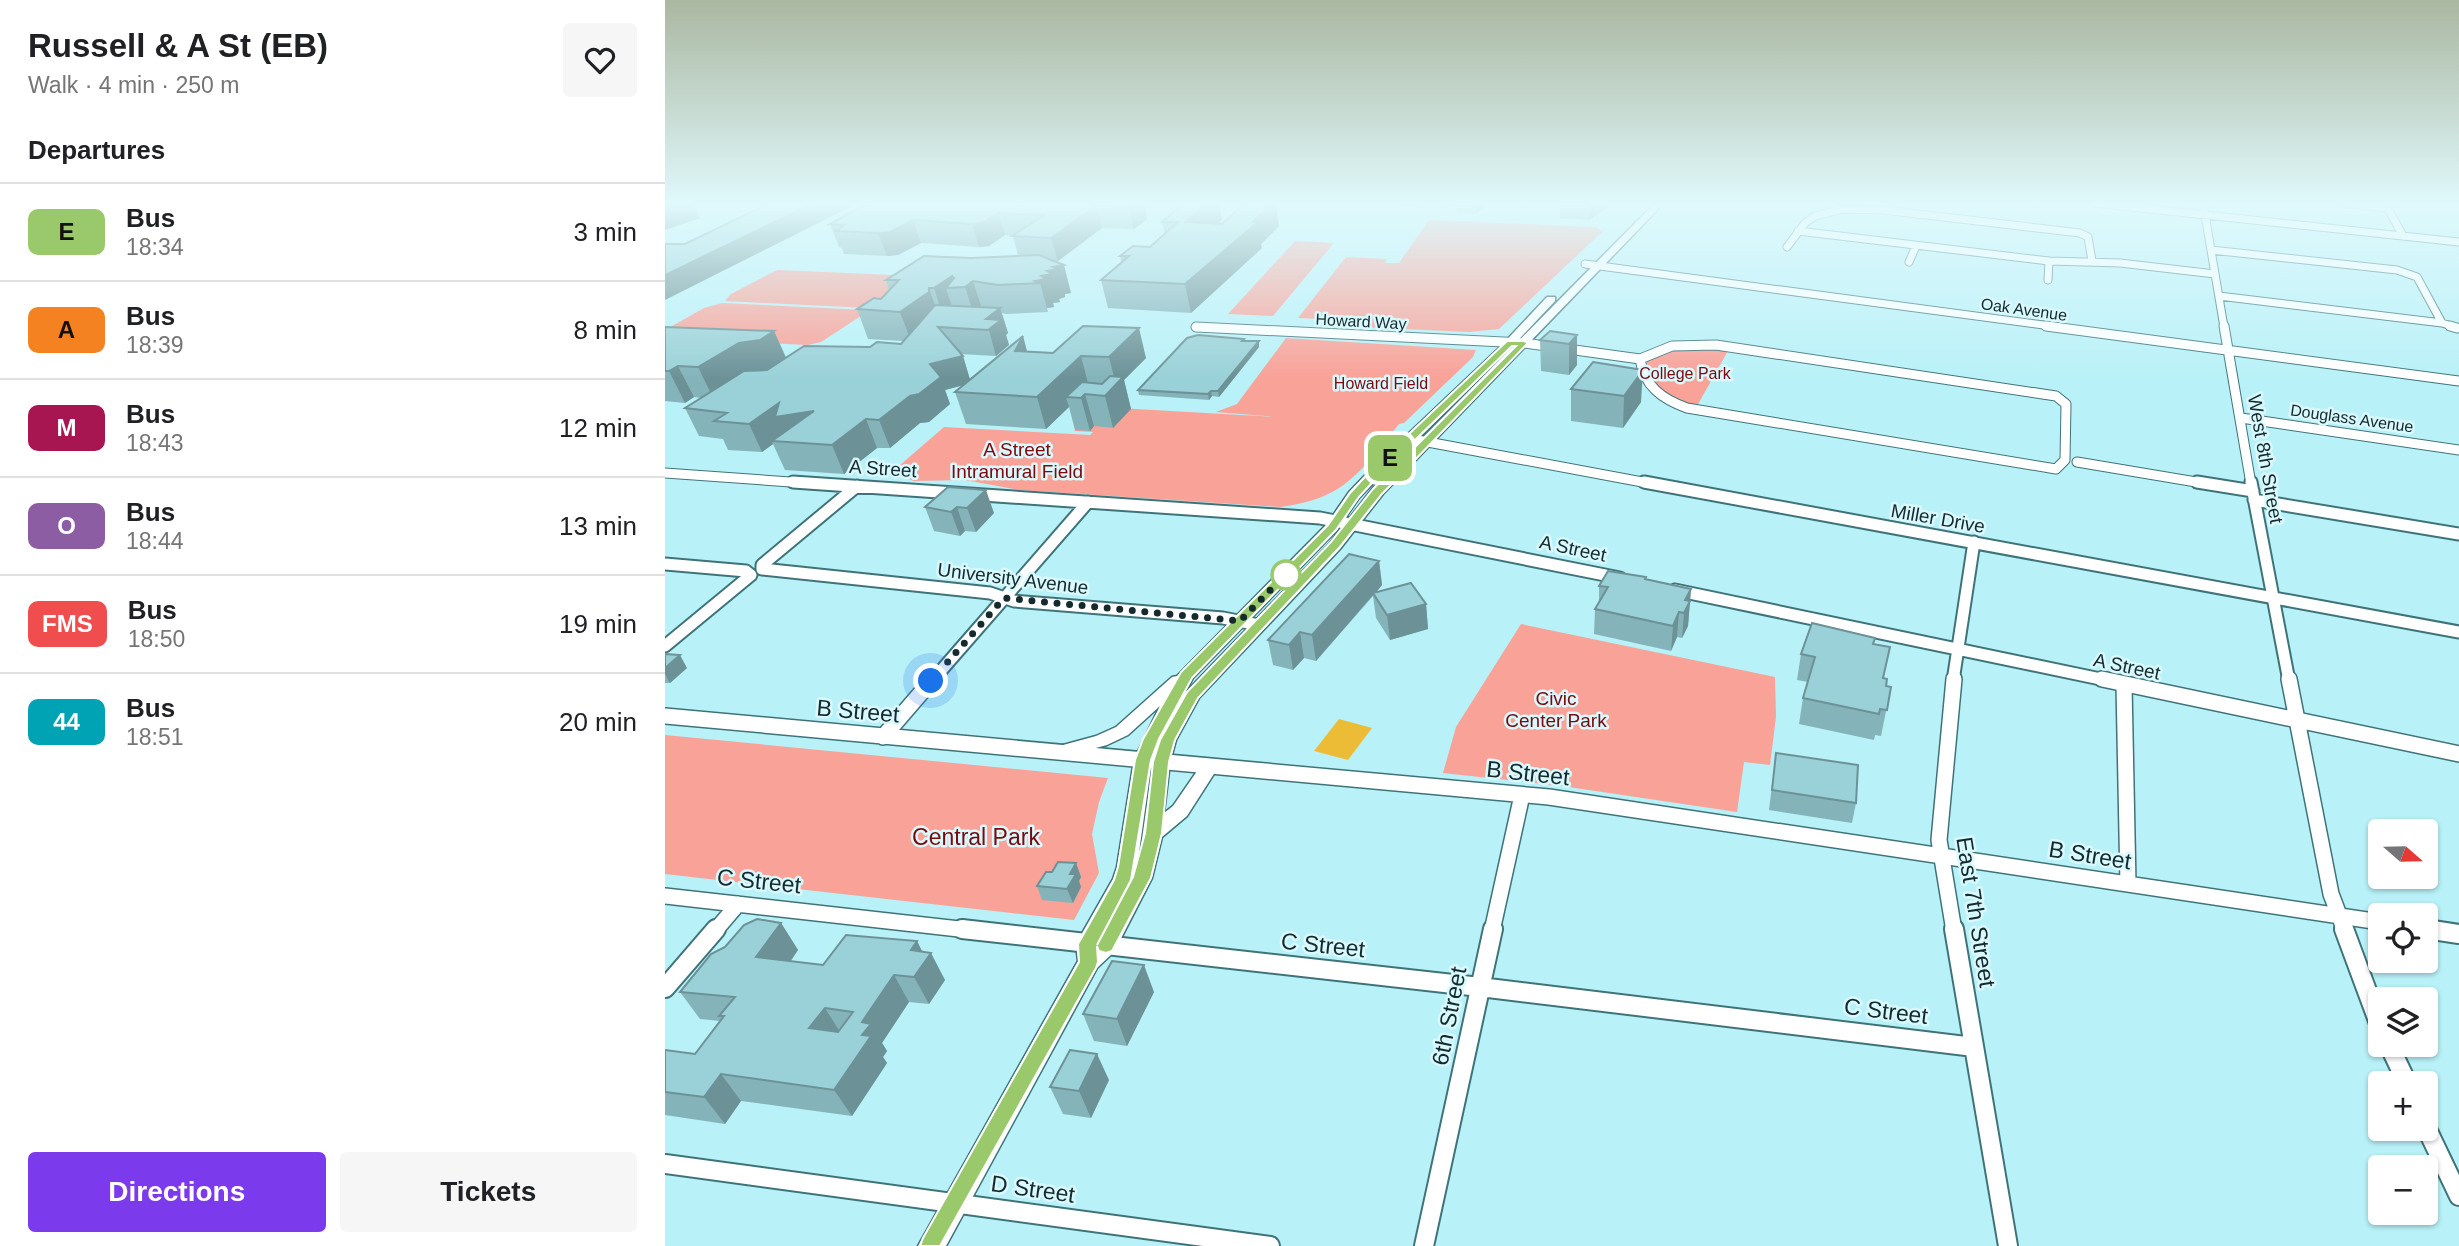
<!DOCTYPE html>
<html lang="en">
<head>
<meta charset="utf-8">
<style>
  body { margin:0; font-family:Helvetica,sans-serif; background:#f6f6f6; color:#202124; height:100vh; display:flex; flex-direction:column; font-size:26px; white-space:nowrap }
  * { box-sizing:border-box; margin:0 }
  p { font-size:23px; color:#757577 }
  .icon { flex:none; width:38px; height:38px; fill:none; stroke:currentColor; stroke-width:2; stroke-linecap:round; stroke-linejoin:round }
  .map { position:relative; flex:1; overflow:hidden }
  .details { display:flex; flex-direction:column; background:#fff; width:665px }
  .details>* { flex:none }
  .badge { padding:0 14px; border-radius:10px; font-size:24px; line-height:46px }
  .needle { width:46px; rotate:110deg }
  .controls { position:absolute; left:1703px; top:819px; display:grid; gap:14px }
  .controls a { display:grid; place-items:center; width:70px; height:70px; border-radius:7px; background:#fff; box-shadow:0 2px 5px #0004; font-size:35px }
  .you { position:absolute; width:35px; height:35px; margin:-18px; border:5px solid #fff; border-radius:50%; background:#1a73e8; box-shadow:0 0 0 10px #1a73e833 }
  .map>.badge { position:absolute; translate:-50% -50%; box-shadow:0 0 0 4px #fff }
  h2 { padding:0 28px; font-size:26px; line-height:63px }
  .round { display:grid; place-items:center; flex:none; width:74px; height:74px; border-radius:7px; background:#f6f6f6 }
  .headline { display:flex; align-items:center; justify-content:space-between; height:119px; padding:0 28px }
  h1 { font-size:33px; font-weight:800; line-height:52px }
  .cta { display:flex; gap:14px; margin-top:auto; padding:14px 28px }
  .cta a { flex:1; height:80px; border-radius:7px; background:#7c3aed; color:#fff; font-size:28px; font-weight:800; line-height:80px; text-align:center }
  .cta a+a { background:#f6f6f6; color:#202124 }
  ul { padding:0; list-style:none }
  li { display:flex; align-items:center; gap:21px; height:98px; padding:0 28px; border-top:2px solid #e0e0e0 }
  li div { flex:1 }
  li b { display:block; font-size:26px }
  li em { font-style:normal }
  li .badge { min-width:77px; font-weight:700; text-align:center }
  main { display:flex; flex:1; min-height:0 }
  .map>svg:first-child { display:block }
  .green { fill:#f9a298 }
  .water { fill:#edbc37 }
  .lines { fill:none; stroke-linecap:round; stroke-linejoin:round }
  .minor-far4-casing { stroke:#3f737a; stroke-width:9 }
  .minor-far3-casing { stroke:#3f737a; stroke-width:11 }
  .minor-far2-casing { stroke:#3f737a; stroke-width:15 }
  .minor-far1-casing { stroke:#3f737a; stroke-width:18 }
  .minor-casing { stroke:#3f737a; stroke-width:22 }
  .major-casing { stroke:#3f737a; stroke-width:3 }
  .minor-far4 { stroke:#fff; stroke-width:7 }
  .minor-far3 { stroke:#fff; stroke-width:9 }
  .minor-far2 { stroke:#fff; stroke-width:11 }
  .minor-far1 { stroke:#fff; stroke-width:15 }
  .minor { stroke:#fff; stroke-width:18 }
  .major { fill:#fff; fill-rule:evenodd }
  .wall { fill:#84b4ba }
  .shaded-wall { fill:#6c9297 }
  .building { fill:#9ad1d8; stroke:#6c9297; stroke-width:2; fill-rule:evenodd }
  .line { fill:#99c96b; stroke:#fff; stroke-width:2; fill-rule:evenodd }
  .walk { stroke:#142a2d; stroke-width:7; stroke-dasharray:0 12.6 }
  .stop-dot { fill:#fff; stroke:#99c96b; stroke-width:3.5 }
  .labels { text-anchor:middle; stroke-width:5; stroke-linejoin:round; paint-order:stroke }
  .far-street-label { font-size:16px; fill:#142a2d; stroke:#d9f9fe }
  .far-park-label { font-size:16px; fill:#7b090d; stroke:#d9f9fe }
  .park-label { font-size:19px; fill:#7b090d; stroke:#d9f9fe }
  .street-label { font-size:19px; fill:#142a2d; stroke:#d9f9fe }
  .near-street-label { font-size:23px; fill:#142a2d; stroke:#d9f9fe }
  .near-park-label { font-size:23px; fill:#7b090d; stroke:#d9f9fe }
</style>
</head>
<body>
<main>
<section class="details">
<div class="headline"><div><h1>Russell &amp; A St (EB)</h1><p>Walk · 4 min · 250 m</p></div><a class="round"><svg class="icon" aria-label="heart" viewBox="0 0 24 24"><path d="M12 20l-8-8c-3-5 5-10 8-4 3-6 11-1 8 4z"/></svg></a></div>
<h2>Departures</h2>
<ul>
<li><span class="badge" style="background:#99c96b;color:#111">E</span><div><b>Bus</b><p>18:34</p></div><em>3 min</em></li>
<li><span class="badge" style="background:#f58220;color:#111">A</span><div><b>Bus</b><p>18:39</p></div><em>8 min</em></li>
<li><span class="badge" style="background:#a81651;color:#fff">M</span><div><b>Bus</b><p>18:43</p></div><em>12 min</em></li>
<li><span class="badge" style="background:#8c5da3;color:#fff">O</span><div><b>Bus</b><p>18:44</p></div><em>13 min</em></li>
<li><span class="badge" style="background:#f04d4f;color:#fff">FMS</span><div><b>Bus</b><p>18:50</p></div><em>19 min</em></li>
<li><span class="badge" style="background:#00a3b4;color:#fff">44</span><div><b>Bus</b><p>18:51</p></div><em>20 min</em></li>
</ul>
<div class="cta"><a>Directions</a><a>Tickets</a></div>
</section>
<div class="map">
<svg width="1794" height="1246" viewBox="0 0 1794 1246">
  <rect width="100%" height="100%" fill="#b9f1f8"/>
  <path class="green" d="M764,220L930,227L938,231L834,329L804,332L676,326L679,320L633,318L681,257L722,259L720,263H734Z
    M630,241L669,243L608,316L563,314Z
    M110,271L113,270L252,276L203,308L60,301L66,294Z
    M57,303L200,310L196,316L156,342L143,345L0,338V330L39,308Z
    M621,338L811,350L808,357L739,423L734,424C695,472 680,499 615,507L354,490L300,480L249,481L227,472L279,427L425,435L428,432L409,431L425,414L453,408L612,417L551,412L572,404Z
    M1005,349H1064L1032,406C1008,400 990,390 980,365L984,359Z
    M856,624L1110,677L1111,717L1105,765L1079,762L1072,812L897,786L778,773L791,727Z
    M0,735L443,778L434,802L427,834L434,873L409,920L0,874Z"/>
  <path class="water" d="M674,719L707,728L683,760L649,751Z"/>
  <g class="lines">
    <defs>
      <path id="minor-far4" d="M1428,203L1794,242
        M1538,203L1559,327
        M1675,203L1723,208
        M1720,203L1738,236
        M1133,231L1384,261L1455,263L1550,274
        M1122,247L1140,223L1150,216L1178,209L1219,210L1415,233L1423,237L1427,261
        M1546,250L1732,270L1752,277L1777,323L1554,296
        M1244,262L1251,246
        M920,264L1394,327
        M1383,280L1384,261
        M1777,323L1790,327
        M531,327H540"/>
      <path id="minor-far3" d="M1381,326L1794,381
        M1559,326L1586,484
        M1785,326L1792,328
        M531,327L859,343L975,359
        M1051,345L1391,396L1401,404L1400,460L1391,469L1022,408C997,399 979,386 975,359L1007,346Z
        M1576,418L1794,450
        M752,440L988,484
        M1412,462L1543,484
        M0,473L154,484"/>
      <path id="minor-far2" d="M128,482L655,518L955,578
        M979,482L1794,632
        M1532,482L1588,491
        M1586,482L1624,681
        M192,486L97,565V569L325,593L349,601L558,618L594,625
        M1589,500L1794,534
        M0,564L81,571L86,575L0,646
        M1010,590L1445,681
        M267,681L423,502
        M1288,681L1309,542"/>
      <path id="minor-far1" d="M1289,679L1274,840L1289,931
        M1437,679L1794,754
        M1624,679L1666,894L1680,931
        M1459,685L1463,884
        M0,716L884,797L1715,922
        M218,737L268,679
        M0,896L312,931
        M1760,929L1773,931
        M50,931L73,904
        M827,931L857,795"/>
      <path id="minor" d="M297,929L815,987L1309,1047
        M1289,929L1343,1246
        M1679,929L1715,1026
        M1761,929L1794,934
        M0,988L51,929
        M1724,1045L1742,1083
        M1760,1125L1794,1196
        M0,1164L605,1246
        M759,1246L828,929"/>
      <path id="major" d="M990,203H999L718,494L675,549L534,698L511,740L505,762L499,813L508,806L539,761H551L554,766L522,816L497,837L487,878L449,952L432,968L281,1246H253L413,961L411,944L448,879L452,867L469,760L495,706L463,735L442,745L393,758L387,756L384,752L387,748L431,736L451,727L507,677L512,676L662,524L684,492L708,467L835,347L882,297H890V301L843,351L718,473L694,498L672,530L528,678L519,694L665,543L708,488ZM489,756L475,853L473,859L487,760Z"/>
    </defs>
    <use href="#minor-far4" class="minor-far4-casing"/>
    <use href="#minor-far3" class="minor-far3-casing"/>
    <use href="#minor-far2" class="minor-far2-casing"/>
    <use href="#minor-far1" class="minor-far1-casing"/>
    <use href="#minor" class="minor-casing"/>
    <use href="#major" class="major-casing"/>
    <use href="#minor-far4" class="minor-far4"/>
    <use href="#minor-far3" class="minor-far3"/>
    <use href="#minor-far2" class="minor-far2"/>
    <use href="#minor-far1" class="minor-far1"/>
    <use href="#minor" class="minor"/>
    <use href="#major" class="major"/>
  </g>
  <path class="wall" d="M62,203H94L91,204Z
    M203,203H479L482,219L469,229L437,228L393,261H389L406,293L400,294V297L394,299L395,302L388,303L389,307L382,308L383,312L341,314L337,313L343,333L341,335L344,345L331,356L295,354L298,356L305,380L358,336L362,352L481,358L459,380L466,409L448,428L429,426L425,431L410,430L404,407L381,429L301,424L290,392L299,385L280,390L285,404L264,422L255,423L225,448H212L179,474L120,470L108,444L97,452L63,450L58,439L34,436L20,408L37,398L29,397L20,403L0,401V327L109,331L121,357L236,344L238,341L203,339L192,309L216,299L224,290L221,280L306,258L353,256L348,236L340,235L324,246L314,247L256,243L233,255L222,256L179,254L177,248L174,247L165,224Z
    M519,203H554L557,220L553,224L614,226L596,244L597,248L526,313L443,308L436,280L457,262L455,256L485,247L500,234L497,222Z
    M715,203H756L750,207Z
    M761,203H826L811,214L792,212V207Z
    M895,203H949L924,220L895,218Z
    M912,335V365L904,375L876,371L875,340Z
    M579,341L594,347L554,397L547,396L544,400L474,395L473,390Z
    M928,362L976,402L958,428L906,421V389Z
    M283,487L329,513L311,532L300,531L295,536L269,531L260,507Z
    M714,561L717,585L711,592L761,604L763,629L725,640L711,618L708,596L651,661L639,658L628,670L608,665L603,640Z
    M981,577V579L1026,589L1023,626L1017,638L1012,637L1006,651L929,634L930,609L934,602V586Z
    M1209,644L1221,686L1226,687L1216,736L1210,735L1209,740L1134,724L1138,698L1143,682L1132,680L1136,654Z
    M0,654L22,668L5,683H0Z
    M1111,753L1191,803L1187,823L1104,810Z
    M411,863L416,877L414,881L416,887L408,903L377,900L372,886L387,872Z
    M116,923L133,950L126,961L158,965L252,941L257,952L280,980L264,1004L244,1002L217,1043L222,1051L218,1057L222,1063L187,1116L76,1101L60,1124L0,1115V1050L30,1054L55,1021L35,1019L15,992Z
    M489,992L462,1046L429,1041L418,1014Z
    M444,1080L426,1118L398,1114L385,1087Z"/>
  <path class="shaded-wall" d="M15,203H28L35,218L0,230V208Z
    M149,203H193L0,300V275Z
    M469,203H479L482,219L469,229L464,207Z
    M543,203H554L557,220L526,248L521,222Z
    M607,203H611L614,226L596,244L597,248L526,313L520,284Z
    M749,203H756L750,207Z
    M811,203H826L811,214Z
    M924,203H949L924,220Z
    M432,205L437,228L393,261L386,238Z
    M333,213L340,235L324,246L314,247L307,224Z
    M248,220L256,243L233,255L222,256L213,233Z
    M399,265L406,293L400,294V297L394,299L395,302L388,303L389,307L382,308L375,283L370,281L388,267Z
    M287,276L290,287L281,288L288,310L278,317L269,288Z
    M308,281L317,309L309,315L300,287Z
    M264,288L274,317L246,341L235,312Z
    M335,308L343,333L341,335L344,345L331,356L321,319Z
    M474,328L481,358L459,380L466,409L448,428L440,396L451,385L444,357Z
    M109,331L122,361L48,398L33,367L74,343Z
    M912,335V365L904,375V344Z
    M358,336L366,367L350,351Z
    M594,341V347L554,397L553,391Z
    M298,356L306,383L280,390L285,404L264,422L255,423L225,448L214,420L245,396L265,364Z
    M416,356L424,387L401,397L404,407L381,429L372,397Z
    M13,366L29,397L20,403L4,371Z
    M978,370L976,402L958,428L959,396Z
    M546,391L547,396L544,400L543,394Z
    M420,394L429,426L425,431L416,398Z
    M114,403L149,411L107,441L108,444L97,452L84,424Z
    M201,419L212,448L179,474L167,445Z
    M321,490L329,513L311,532L302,508Z
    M292,507L300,531L295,536L286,512Z
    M714,561L717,585L709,595L708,593V595L651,661L647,635Z
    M1026,589L1023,626L1017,638L1020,600Z
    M761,604L763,629L725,640L722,615Z
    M1014,612L1012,637L1006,651L1008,626Z
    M635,632L639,658L628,670L624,645Z
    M15,655L22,668L5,683L0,674V668Z
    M411,863L416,877L414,881L416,887L408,903L402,889L405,874Z
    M116,923L133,950L109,984L91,957Z
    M252,941L261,959L266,953L280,980L264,1004L249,977L246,950Z
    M479,965L489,992L462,1046L452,1019Z
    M229,975L244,1002L217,1043L222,1051L218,1057L222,1063L187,1116L169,1090L197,1035V1022Z
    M160,1008L177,1035L144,1028Z
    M432,1054L444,1080L426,1118L414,1091Z
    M56,1074L76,1101L60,1124L39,1097Z"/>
  <path class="building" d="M0,203H15L0,208Z
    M105,203H149L0,275V244H20Z
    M203,203H469L464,207L432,205L386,238L347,236L379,215L333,213L317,223L307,224L248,220L225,232L213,233L171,231L179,225L165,224Z
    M519,203H543L521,222L557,224L580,203H607L588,222H593L520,284L436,280L464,256H455L468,246L485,247L513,222H497Z
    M374,255L399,265L388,267L393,269L382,271L387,274L376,276L381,279L370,281L375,283L333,285L308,281L300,287L281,288L289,278L287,276L269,288H264V292L235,312L192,309L209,298L216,299L234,280H221L259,256L306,258Z
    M270,305L335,308L321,319L336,320L323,330L273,327L298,356L265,364L276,377L254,394L245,396L214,420L201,419L167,445L107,441L149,411L110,417L114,403L84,424L49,421L62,413L20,408L79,371L102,370L139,346L205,347L212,342L236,344Z
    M418,326L474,328L444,357L416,356L372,397L290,392L358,336L350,351L388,353Z
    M0,327L109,331L95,340L74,343L33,367L13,366L4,371H0Z
    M885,331L912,335L904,344L875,340Z
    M533,335L579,339L577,341H594L553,391H546L543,394L473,390L522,338Z
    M928,362L978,370L959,396L906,389Z
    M445,376L458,377L440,396L420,394L416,398L401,397L417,382L437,384Z
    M283,487L321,490L302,508L292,507L286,512L260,507Z
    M684,554L714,561L647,635L635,632L624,645L603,640Z
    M943,571L981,577L980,579L1026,589L1020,600L1025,601L1019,613L1014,612L1008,626L930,609L943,587L934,586Z
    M746,583L761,604L722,615L708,593Z
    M1147,623L1210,638L1208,644L1225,647L1218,678L1222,679L1221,686L1226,687L1222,710L1215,709L1214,714L1138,698L1150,657L1136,654Z
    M0,654L15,655L0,668Z
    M1111,753L1193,765L1191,803L1107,790Z
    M393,862L411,863L405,874H411L402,889L372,886L381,872H387Z
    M92,919L116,923L91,957L158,965L181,935L252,941L246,950L266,953L249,977L229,975L197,1022L206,1024L197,1035L206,1036L169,1090L56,1074L39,1097L0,1092V1050L30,1054L59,1016H54L70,997L15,992L46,954L60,947L79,925ZM160,1008L188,1012L173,1032L144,1028Z
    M447,961L479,965L452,1019L418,1014Z
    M405,1050L432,1054L414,1091L385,1087Z"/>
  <linearGradient id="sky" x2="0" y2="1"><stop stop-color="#aab7a1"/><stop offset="0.54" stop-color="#e0f9fc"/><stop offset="1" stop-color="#e0f9fc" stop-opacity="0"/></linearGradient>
  <rect width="1794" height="378" fill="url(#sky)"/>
  <path class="line" d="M842,341H859L863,343L717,494L674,548L533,698L510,740L504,762L497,833L486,878L447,951L441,953L434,951L432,946L433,962L431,968L275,1246H255L258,1238L414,962L413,944L449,880L453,867L470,760L478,739L516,672L663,525L685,493L709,467ZM847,346H851L708,489L665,543L522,692L495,740L488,762L480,833L468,877L432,945L466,880L486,760L494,739L527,678L671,530L694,497L717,472Z"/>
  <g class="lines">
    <path class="walk" d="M266,681L339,598L575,621L626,569L621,575"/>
  </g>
  <circle class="stop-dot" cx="621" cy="575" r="14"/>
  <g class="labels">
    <g class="far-street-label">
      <text transform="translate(1359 309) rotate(8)" y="6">Oak Avenue</text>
      <text transform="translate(696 321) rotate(3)" y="6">Howard Way</text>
      <text transform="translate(1687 418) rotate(8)" y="6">Douglass Avenue</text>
    </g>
    <g class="far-park-label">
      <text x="1020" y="379">College Park</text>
      <text x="716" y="389">Howard Field</text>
    </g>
    <g class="park-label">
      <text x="352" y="456">A Street<tspan x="352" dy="22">Intramural Field</tspan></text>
      <text x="891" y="705">Civic<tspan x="891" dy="22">Center Park</tspan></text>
    </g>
    <g class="street-label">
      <text transform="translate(1601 459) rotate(80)" y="7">West 8th Street</text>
      <text transform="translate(218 468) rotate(4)" y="7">A Street</text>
      <text transform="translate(1273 518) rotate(10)" y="7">Miller Drive</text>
      <text transform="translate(908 548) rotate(12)" y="7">A Street</text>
      <text transform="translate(348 578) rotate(7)" y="7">University Avenue</text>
      <text transform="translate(1462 666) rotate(12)" y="7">A Street</text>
    </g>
    <g class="near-street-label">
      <text transform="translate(193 711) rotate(5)" y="8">B Street</text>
      <text transform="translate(863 773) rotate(6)" y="8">B Street</text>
      <text transform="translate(1425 855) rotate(9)" y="8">B Street</text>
      <text transform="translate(94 881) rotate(6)" y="8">C Street</text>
      <text transform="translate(1311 912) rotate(81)" y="8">East 7th Street</text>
      <text transform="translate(658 945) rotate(6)" y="8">C Street</text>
      <text transform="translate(1221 1011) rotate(7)" y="8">C Street</text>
      <text transform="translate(784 1016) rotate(-79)" y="8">6th Street</text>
      <text transform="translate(368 1189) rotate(8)" y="8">D Street</text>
    </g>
    <g class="near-park-label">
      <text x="311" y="845">Central Park</text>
    </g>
  </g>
</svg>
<div class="controls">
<a><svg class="needle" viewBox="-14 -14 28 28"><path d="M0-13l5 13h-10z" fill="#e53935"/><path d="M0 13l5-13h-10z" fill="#757577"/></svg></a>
<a><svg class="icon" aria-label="locate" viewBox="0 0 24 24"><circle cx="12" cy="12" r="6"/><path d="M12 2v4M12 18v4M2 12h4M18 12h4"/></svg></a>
<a><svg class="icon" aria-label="layers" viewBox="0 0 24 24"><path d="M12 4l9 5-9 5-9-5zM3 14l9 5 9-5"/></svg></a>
<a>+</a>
<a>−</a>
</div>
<div class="you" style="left:266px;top:681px"></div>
<b class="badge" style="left:725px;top:458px;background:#99c96b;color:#111">E</b>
</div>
</main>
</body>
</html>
